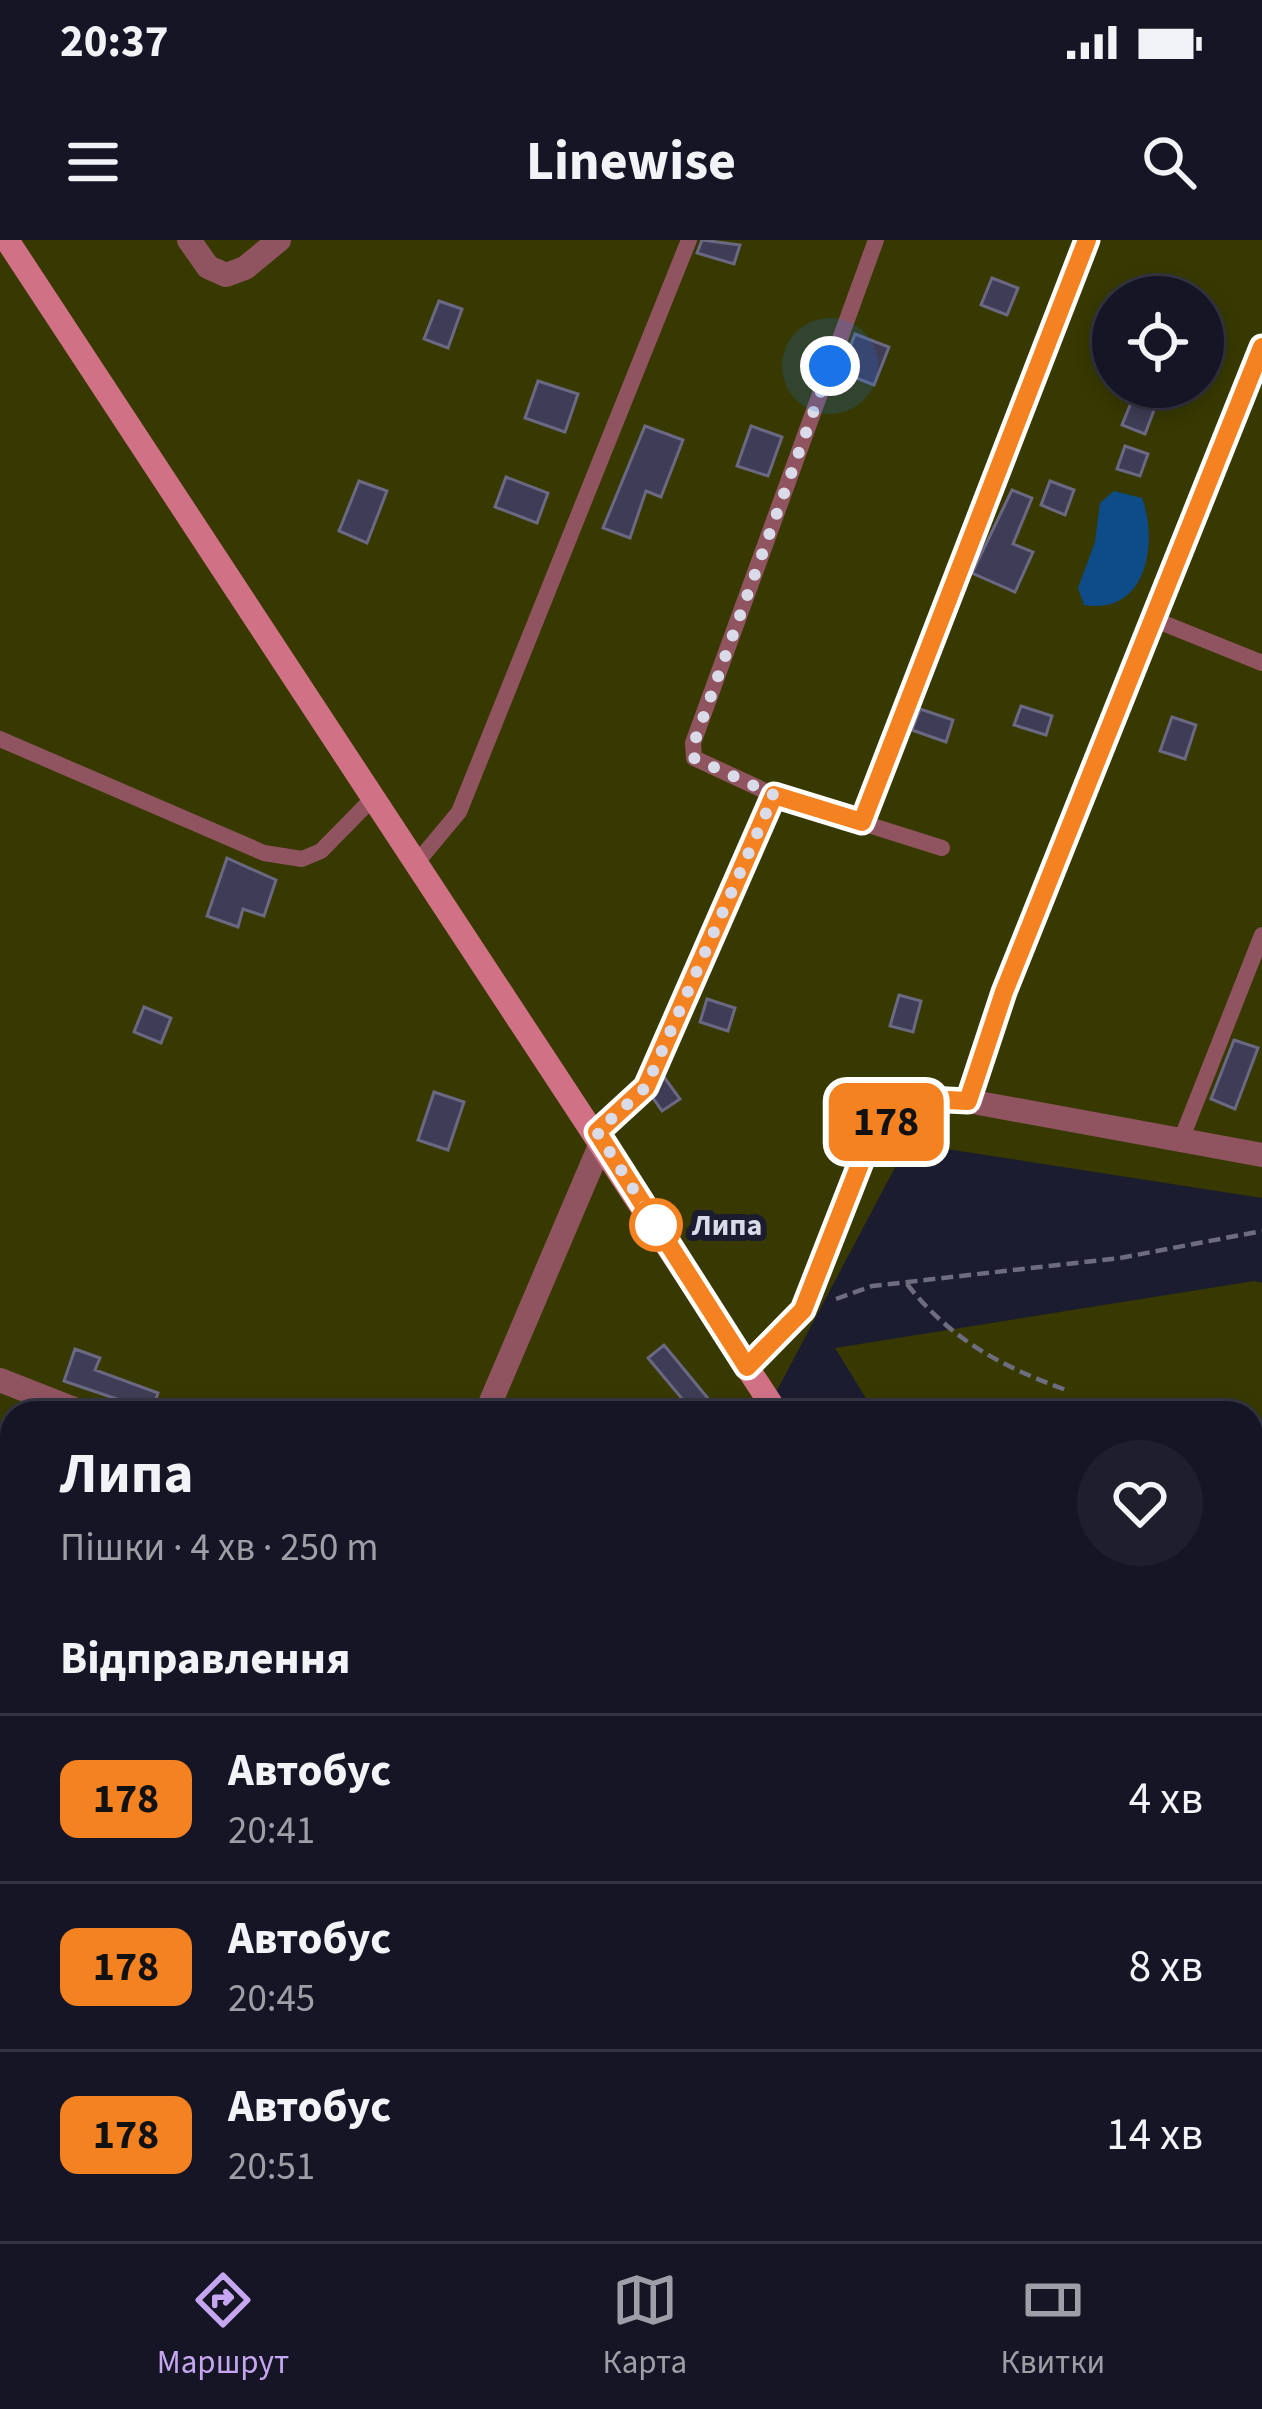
<!DOCTYPE html>
<html lang="uk">
<head>
<meta charset="utf-8">
<style>
  body { margin:0; font-family:"Source Sans 3",sans-serif; background:#1e1e2d; color:#f1f3f6; height:100vh; display:flex; flex-direction:column; font-size:45px; white-space:nowrap }
  * { box-sizing:border-box; margin:0 }
  p { font-size:39px; color:#9d9fa7 }
  .icon { flex:none; width:66px; height:66px; fill:none; stroke:currentColor; stroke-width:2; stroke-linecap:round; stroke-linejoin:round }
  .map { position:relative; flex:1; overflow:hidden }
  .side { position:absolute; left:0px; top:1161px; width:1263px; height:840px; display:flex; flex-direction:column; background:#151525; border-radius:36px 36px 0 0; box-shadow:0 6px 18px #0003,0 0 0 3px #343442 }
  .side>* { flex:none }
  .badge { padding:0 24px; border-radius:18px; font-size:42px; line-height:78px }
  .tools { position:absolute; left:1092px; top:36px; display:grid; gap:24px }
  .tools a { display:grid; place-items:center; width:132px; height:132px; border-radius:50%; background:#151525; box-shadow:0 6px 18px #0003,0 0 0 3px #343442; font-size:60px }
  .you { position:absolute; width:60px; height:60px; margin:-30px; border:9px solid #fff; border-radius:50%; background:#1a73e8; box-shadow:0 0 0 18px #1a73e833 }
  .map>.badge { position:absolute; translate:-50% -50%; box-shadow:0 0 0 6px #fff }
  h2 { padding:0 60px; font-size:45px; line-height:108px }
  .round { display:grid; place-items:center; flex:none; width:126px; height:126px; border-radius:63px; background:#1e1e2d }
  .head { display:flex; align-items:center; justify-content:space-between; height:204px; padding:0 60px }
  h1 { font-size:57px; font-weight:700; line-height:90px }
  ul { padding:0; list-style:none }
  li { display:flex; align-items:center; gap:36px; height:168px; padding:0 60px; border-top:3px solid #343442 }
  li div { flex:1 }
  li b { display:block; font-size:45px }
  li em { font-style:normal }
  li .badge { min-width:132px; font-weight:700; text-align:center }
  .status { display:flex; justify-content:space-between; align-items:center; height:84px; padding:0 60px; background:#151525; direction:ltr }
  .status svg { height:33px; fill:currentColor }
  header { display:flex; justify-content:space-between; align-items:center; height:156px; padding:0 60px; background:#151525; font-size:54px; font-weight:700 }
  .dock { display:flex; justify-content:space-around; align-items:center; height:168px; border-top:3px solid #343442; background:#151525; font-size:33px; color:#9d9fa7 }
  .dock a { display:grid; justify-items:center; gap:6px }
  .dock .selected { color:#c6a6f0 }
  .map>svg:first-child { display:block }
  .green { fill:#373900; fill-rule:evenodd }
  .water { fill:#0d4b89 }
  .building { fill:#3f3d55; stroke:#6a6882; stroke-width:3 }
  .lines { fill:none; stroke-linecap:round; stroke-linejoin:round }
  .path { stroke:#6d6d7f; stroke-width:4.5; stroke-dasharray:12 6; stroke-linecap:butt }
  .lane { stroke:#905460; stroke-width:16 }
  .street { stroke:#905460; stroke-width:24 }
  .secondary { stroke:#d17185; stroke-width:24 }
  .line-casing { stroke:#fff; stroke-width:27 }
  .line { stroke:#f58220; stroke-width:18 }
  .walk { stroke:#dadbe9; stroke-width:12; stroke-dasharray:0 21.6 }
  .stop-dot { fill:#fff; stroke:#f58220; stroke-width:6 }
  .labels { text-anchor:middle; stroke-width:12; stroke-linejoin:round; paint-order:stroke }
  .stop-label { font-size:30px; font-weight:bold; fill:#dadbe9; stroke:#1c1c31; text-anchor:start }
</style>
</head>
<body>
<div class="status"><b>20:37</b><svg viewBox="0 0 49 12"><path d="M0 12V9h3v3zM5 12V6h3v6zM10 12V3h3v9zM15 12V0h3v12zM26 1h20v11H26zM47 4h2v5h-2z"/></svg></div>
<header><svg class="icon" aria-label="menu" viewBox="0 0 24 24"><path d="M4 6h16M4 12h16M4 18h16"/></svg>Linewise<svg class="icon" aria-label="search" viewBox="0 0 24 24"><circle cx="10" cy="10" r="6"/><path d="M15 15l6 6"/></svg></header>
<div class="map">
<svg width="1262" height="2001" viewBox="0 0 1262 2001">
  <rect width="100%" height="100%" fill="#1c1c31"/>
  <path class="green" d="M0,0H1262V958L908,903L765,1173H12V1791L0,1790ZM1113,57H1203V147H1113Z
    M1254,1041L1262,1043V1852L1251,1836V1173H875L835,1108Z"/>
  <path class="water" d="M1114,251L1142,258C1158,301 1148,376 1084,365L1078,348L1095,302L1100,263Z"/>
  <path class="building" d="M702,0L740,5L734,24L697,13Z
    M992,38L1018,48L1007,75L981,65Z
    M439,61L462,69L448,108L424,99Z
    M855,94L889,107L874,145L841,132Z
    M538,141L578,154L565,192L525,178Z
    M1137,148L1159,157L1145,194L1122,185Z
    M645,186L683,200L661,257L646,251L630,298L603,288Z
    M751,186L782,197L768,236L737,226Z
    M1125,206L1148,214L1140,236L1117,229Z
    M506,237L548,253L537,283L495,267Z
    M359,241L387,251L367,303L339,291Z
    M1050,241L1074,250L1065,275L1041,265Z
    M1012,250L1032,258L1013,304L1033,312L1015,352L972,333Z
    M1021,466L1052,476L1046,495L1014,485Z
    M920,469L953,480L946,502L912,490Z
    M1172,477L1196,485L1185,519L1160,511Z
    M227,618L276,640L264,676L243,669L238,687L207,676Z
    M899,755L921,761L913,792L890,786Z
    M707,759L735,768L728,791L700,782Z
    M144,767L171,778L161,803L134,792Z
    M1234,800L1258,808L1235,869L1211,859Z
    M664,837L680,859L662,871L653,858Z
    M434,852L464,862L448,910L418,900Z
    M664,1105L720,1173H694L648,1118Z
    M75,1109L100,1118L95,1130L158,1153L152,1171L64,1141Z"/>
  <g class="lines">
    <path class="path" d="M907,1044C951,1100 1002,1127 1069,1151
      M836,1059L872,1046L1120,1018L1262,991"/>
    <path class="lane" d="M876,0L693,503L694,518L774,555L942,608
      M1153,379L1262,423
      M0,499L264,613L302,619L321,611L375,556
      M862,582L1087,0
      M419,620L459,572L689,0
      M968,861L1004,751L1262,107
      M597,892L646,847L774,555
      M1181,900L1262,695
      M0,1594L12,1596"/>
    <path class="street" d="M189,0L208,27L226,35L245,28L279,0
      M747,1127L803,1071L866,909L889,879L926,859L968,861L1262,915
      M0,1140L84,1173
      M486,1173L602,901"/>
    <path class="secondary" d="M7,0L777,1173
      M1251,1904L1262,1921"/>
  </g>
  <g class="lines">
    <defs>
      <path id="line" d="M1087,0L862,582L774,555L646,847L597,892L747,1127L803,1070L866,909L889,878L926,859L968,861L1004,752L1262,107"/>
    </defs>
    <use href="#line" class="line-casing"/>
    <use href="#line" class="line"/>
    <path class="walk" d="M656,985L597,892L646,847L774,555L694,518V503L830,126"/>
  </g>
  <circle class="stop-dot" cx="656" cy="985" r="24"/>
  <g class="labels">
    <g class="stop-label">
      <text x="692" y="995">Липа</text>
    </g>
  </g>
</svg>
<div class="tools">
<a><svg class="icon" aria-label="locate" viewBox="0 0 24 24"><circle cx="12" cy="12" r="6"/><path d="M12 2v4M12 18v4M2 12h4M18 12h4"/></svg></a>
</div>
<div class="you" style="left:830px;top:126px"></div>
<b class="badge" style="left:886px;top:882px;background:#f58220;color:#111">178</b>
<section class="side">
<div class="head"><div><h1>Липа</h1><p>Пішки · 4 хв · 250 m</p></div><a class="round"><svg class="icon" aria-label="heart" viewBox="0 0 24 24"><path d="M12 20l-8-8c-3-5 5-10 8-4 3-6 11-1 8 4z"/></svg></a></div>
<h2>Відправлення</h2>
<ul>
<li><span class="badge" style="background:#f58220;color:#111">178</span><div><b>Автобус</b><p>20:41</p></div><em>4 хв</em></li>
<li><span class="badge" style="background:#f58220;color:#111">178</span><div><b>Автобус</b><p>20:45</p></div><em>8 хв</em></li>
<li><span class="badge" style="background:#f58220;color:#111">178</span><div><b>Автобус</b><p>20:51</p></div><em>14 хв</em></li>
</ul>
</section>
</div>
<nav class="dock">
<a class="selected"><svg class="icon" aria-label="directions" viewBox="0 0 24 24"><path d="M12 3l9 9-9 9-9-9zM9 14v-3h6M13 9l2 2-2 2"/></svg>Маршрут</a>
<a><svg class="icon" aria-label="map" viewBox="0 0 24 24"><path d="M3 6l6-2 6 2 6-2v14l-6 2-6-2-6 2zM9 4v14M15 6v14"/></svg>Карта</a>
<a><svg class="icon" aria-label="tickets" viewBox="0 0 24 24"><path d="M3 7h18v10H3zM15 7v10"/></svg>Квитки</a>
</nav>
</body>
</html>
